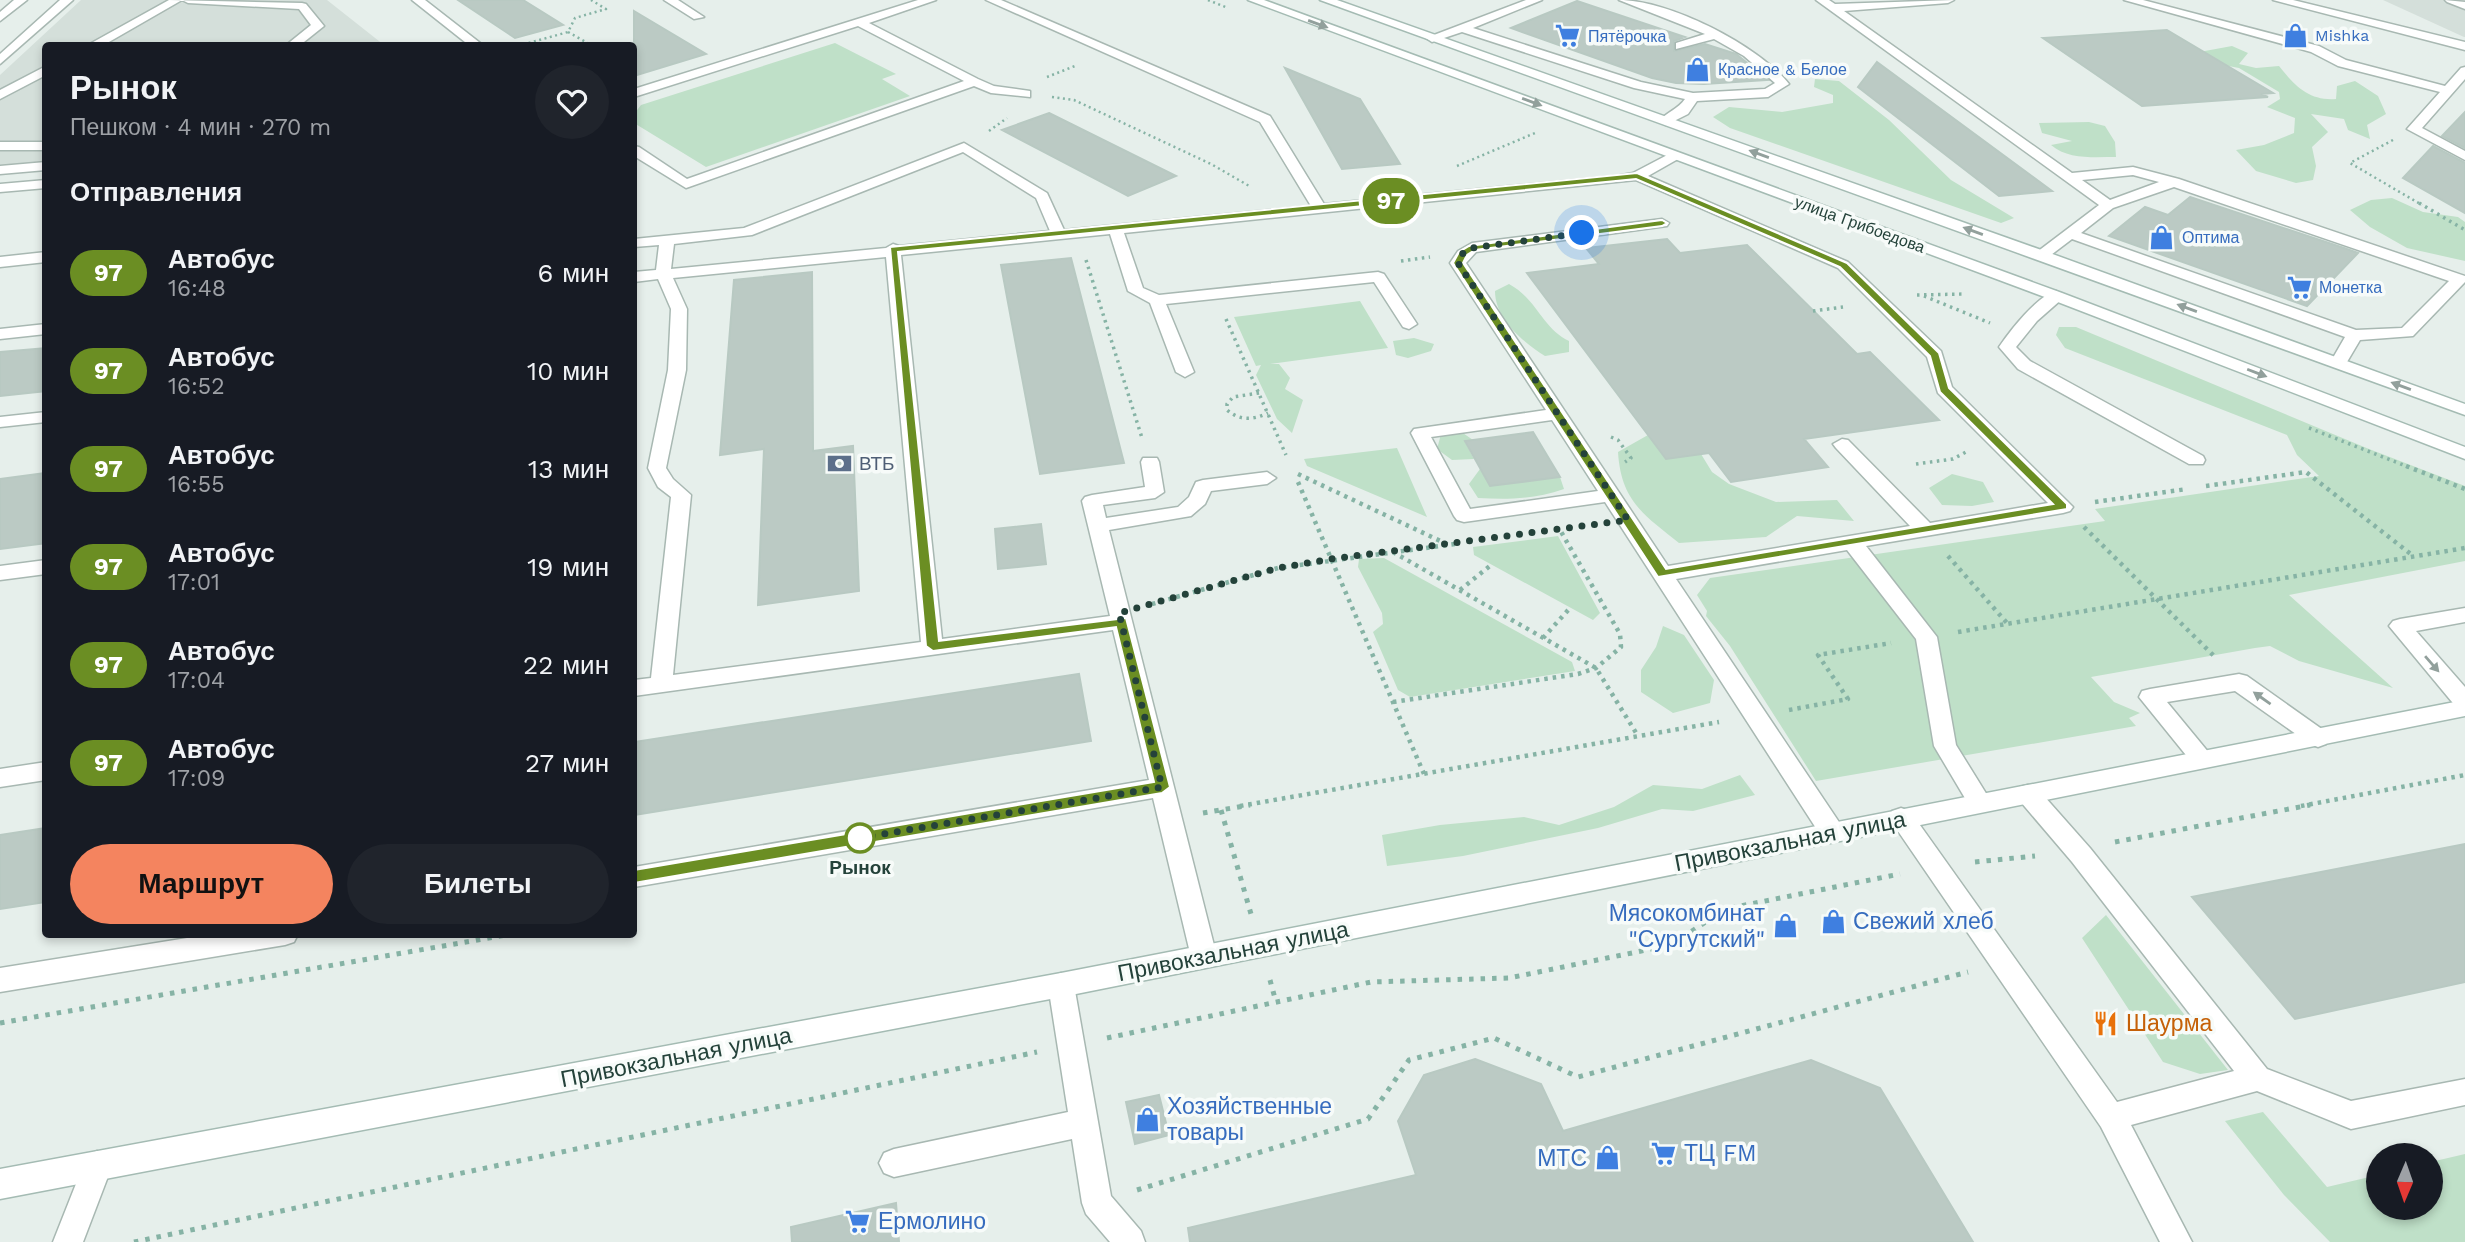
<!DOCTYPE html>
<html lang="ru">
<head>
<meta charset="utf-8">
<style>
  body { margin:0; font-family:"Work Sans",sans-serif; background:#20242c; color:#f1f3f6; height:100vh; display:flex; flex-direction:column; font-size:26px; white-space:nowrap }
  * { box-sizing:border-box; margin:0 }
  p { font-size:23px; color:#9ea1a6 }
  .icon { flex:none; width:38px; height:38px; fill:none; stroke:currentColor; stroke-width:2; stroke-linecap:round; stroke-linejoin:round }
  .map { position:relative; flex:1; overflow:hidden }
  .drawer { position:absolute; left:42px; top:42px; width:595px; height:896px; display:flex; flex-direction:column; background:#171b24; border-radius:7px; box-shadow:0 4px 10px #0003 }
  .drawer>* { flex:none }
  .badge { padding:0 14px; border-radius:23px; font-size:24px; line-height:46px }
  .needle { width:46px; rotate:182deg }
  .controls { position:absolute; left:2366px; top:1143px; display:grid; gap:14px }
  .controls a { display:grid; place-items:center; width:77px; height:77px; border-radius:50%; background:#171b24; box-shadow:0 4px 10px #0003; font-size:35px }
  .you { position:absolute; width:35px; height:35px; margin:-18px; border:5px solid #fff; border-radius:50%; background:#1a73e8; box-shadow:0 0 0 10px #1a73e833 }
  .map>.badge { position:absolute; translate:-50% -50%; box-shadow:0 0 0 4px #fff }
  h2 { padding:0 28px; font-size:26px; line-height:63px }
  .round { display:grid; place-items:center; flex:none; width:74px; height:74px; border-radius:37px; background:#20242c }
  .headline { display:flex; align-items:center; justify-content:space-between; height:119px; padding:0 28px }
  h1 { font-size:33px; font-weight:700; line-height:52px }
  .action { display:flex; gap:14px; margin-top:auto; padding:14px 28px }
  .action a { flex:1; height:80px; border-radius:42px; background:#f4845f; color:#111; font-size:28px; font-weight:700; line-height:80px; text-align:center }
  .action a+a { background:#20242c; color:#f1f3f6 }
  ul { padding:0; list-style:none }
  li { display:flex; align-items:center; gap:21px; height:98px; padding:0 28px }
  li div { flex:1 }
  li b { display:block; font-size:26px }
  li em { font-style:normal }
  li .badge { min-width:77px; font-weight:700; text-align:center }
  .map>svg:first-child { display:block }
  .built { fill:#d4dfda }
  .green { fill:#bfe0c8 }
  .building { fill:#bbcac4; stroke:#b8c9c2; stroke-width:2 }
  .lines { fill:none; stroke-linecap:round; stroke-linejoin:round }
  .lane-casing { stroke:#a8b8b2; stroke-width:3 }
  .street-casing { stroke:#a8b8b2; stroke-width:3 }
  .secondary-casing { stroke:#a4bbb3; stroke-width:3 }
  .path-far3 { stroke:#86b3a5; stroke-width:2.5; stroke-dasharray:2 3.5; stroke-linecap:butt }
  .path-far2 { stroke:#86b3a5; stroke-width:3.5; stroke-dasharray:2.5 4.5; stroke-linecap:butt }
  .path-far1 { stroke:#86b3a5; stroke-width:4.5; stroke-dasharray:3.5 5; stroke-linecap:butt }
  .path { stroke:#86b3a5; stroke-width:5; stroke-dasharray:4.5 7; stroke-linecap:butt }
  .lane { fill:#fff; fill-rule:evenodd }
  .street { fill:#fff; fill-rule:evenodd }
  .secondary { fill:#fff; fill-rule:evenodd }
  .oneway { fill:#92a09c }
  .line { fill:#6b8e23; stroke:#fff; stroke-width:2 }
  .walk { stroke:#24423a; stroke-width:7; stroke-dasharray:0 12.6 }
  .stop-dot { fill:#fff; stroke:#6b8e23; stroke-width:3.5 }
  .labels { text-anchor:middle; stroke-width:7; stroke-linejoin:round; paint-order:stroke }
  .far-shop-label { font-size:16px; fill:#366cbe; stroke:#f7fbf9; text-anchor:start }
  .far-street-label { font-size:16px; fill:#24423a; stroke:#f7fbf9 }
  .service-label { font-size:19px; fill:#4e5e75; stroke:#f7fbf9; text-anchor:start }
  .stop-label { font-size:19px; font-weight:bold; fill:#24423a; stroke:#f7fbf9 }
  .near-street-label { font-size:23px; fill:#24423a; stroke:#f7fbf9 }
  .near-shop-label { font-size:23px; fill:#366cbe; stroke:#f7fbf9; text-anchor:start }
  .near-food-label { font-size:23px; fill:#c56008; stroke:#f7fbf9; text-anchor:start }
</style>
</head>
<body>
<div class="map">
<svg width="2465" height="1242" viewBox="0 0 2465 1242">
  <rect width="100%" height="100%" fill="#e6efeb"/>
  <path class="built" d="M81,0H327L384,45L46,46L45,163L0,167V75Z
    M2383,0H2465V37H2464Z"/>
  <path class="green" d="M835,43L896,74L882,79L910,96L706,167L634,123V114L641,105Z
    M2232,46L2248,53L2239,64L2256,68L2279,66C2295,86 2309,101 2336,99L2337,86L2355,81L2378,96L2386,114L2367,125L2370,139L2348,130L2344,119L2311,114L2328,132L2312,147L2316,166L2313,180L2296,183L2256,171L2236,150L2264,145L2294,133L2295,118L2267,107L2280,99L2279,92L2239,68L2202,61L2194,53Z
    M1815,79L1839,81L1889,120L1951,180L2014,218L2001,223L1730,128L1713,117L1729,107L1782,112L1833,103V95L1814,87Z
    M2089,122L2105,126L2115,142L2116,157C2095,157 2068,160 2051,145L2072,141L2042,133L2039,123Z
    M2392,198L2423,212L2458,217L2465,222V261L2407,248L2370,227L2350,210L2371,200Z
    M1509,284C1537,299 1542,328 1569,341V352L1545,356C1523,342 1495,319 1495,291Z
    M1360,301L1388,348L1270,364H1279L1290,378L1285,389L1303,400L1292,433L1277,419L1256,375L1261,365L1256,366L1234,317Z
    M2059,327H2076L2369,449L2465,486V561L2289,595L2393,688L2299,661L2270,646L2255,648L2091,677L2114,702L2140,713L2129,718L2136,726L1816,781L1730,646L1706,616L1707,611L1697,595L1710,578L2105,521L2095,509L2319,476L2297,455L2287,435L2065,348L2056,335Z
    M1414,338L1434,344L1431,351L1408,358L1396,355L1393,341Z
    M1460,431L1473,440L1465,442L1474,459L1452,460L1437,449L1441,434Z
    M1648,435L1666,459L1701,454L1712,472L1729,484L1776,502L1837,500L1854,521L1797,516L1766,537L1679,543C1644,515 1621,501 1618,452Z
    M1397,448L1427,517L1307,466L1304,459Z
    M1480,469L1490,486L1560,477L1564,489C1535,499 1509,500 1478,498L1469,484Z
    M1952,474L1983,482L1994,502L1972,506L1942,505L1929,488Z
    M1558,536L1600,613L1593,620L1474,555L1473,547Z
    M1384,558L1572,662L1575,671L1410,697L1398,690L1373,632L1383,624L1382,613L1358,567L1359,559Z
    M1663,626L1684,635L1714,680L1710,703L1673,713L1641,692V670L1656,647Z
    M1740,775L1755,795L1693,811L1662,809L1598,828L1463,856L1387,866L1382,835L1440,825L1524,817L1559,825L1614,807L1653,785L1702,789Z
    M2106,915L2228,1070L2200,1074L2163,1062L2082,938Z
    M2263,1112L2327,1187L2378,1175V1208H2431V1162L2465,1154V1242H2330L2284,1195L2225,1121Z"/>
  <path class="building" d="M458,0H523L563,25L515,38Z
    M1577,1L1685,37L1674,41V51L1705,44L1736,54L1768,80L1704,84L1676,83L1652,78L1511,28Z
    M634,11L706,54L634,76Z
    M2167,30L2273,93L2261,94L2268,97L2142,106L2043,38Z
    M1877,62L2052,191L1999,196L1858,87Z
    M1285,68L1360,99L1400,164L1342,169Z
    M2465,112V148L2442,136Z
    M1049,113L1176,176L1128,196L1002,130Z
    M2433,146L2465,163V213L2403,178Z
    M2190,197L2344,248L2358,253L2307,306L2109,236L2145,207L2168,215Z
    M1667,239L1680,253L1747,245L1857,354L1870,352L1939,420L1804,439L1828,467L1731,482L1709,453L1666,459L1527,273L1599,264L1586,248Z
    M1071,258L1124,463L1040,474L1001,265Z
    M812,272L813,451L853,446L859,591L758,605L764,449L720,455L734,280Z
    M46,348V391L0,396V352Z
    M1533,432L1560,477L1490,486L1465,441Z
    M46,473V543L0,549V479Z
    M1041,524L1046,564L998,569L995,529Z
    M1079,674L1091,741L634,815V742Z
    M46,828V902L0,909V835Z
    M2465,844V982L2295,1019L2192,897Z
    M1475,1059L1541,1084L1563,1131L1811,1060L1880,1088L1973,1242H1190L1188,1228L1416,1175L1398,1121L1424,1075Z
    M1159,1095L1169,1135L1135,1144L1126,1102Z
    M896,1203L899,1242H792L791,1227Z"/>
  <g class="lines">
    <defs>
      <path id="lane" d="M14,0H27L0,21V12Z
        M60,0H73L0,64V54Z
        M169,0L302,3L306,4L324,26L299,46H285L311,25L299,9L188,3L182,0L102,46H86Z
        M412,0H425L484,46H470Z
        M664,0H678L704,17L694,19Z
        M918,0H936L869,23L978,79L994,86L1030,91V97L991,93L974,86L686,188L634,156V146L639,147L687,179L964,81L858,26L634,97V89Z
        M986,0H1001L1270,116L1324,204L1616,176L1633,173L1673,152L1678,153V159L1648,176L1848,262L1941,351L1952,387L2073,507L2070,511L2063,513L1866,546L1937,637L1956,745L1992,803L1988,810L1980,812L1972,810L1934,746L1916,639L1847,550L1676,579L1841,825L1844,832L1841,839L1832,842L1823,839L1605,502L1464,522L1457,520L1454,516L1411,433L1414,429L1546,410L1450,263L1458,251L1472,243L1662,219L1669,223L1667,226L1476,252L1466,263L1668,566L1910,526L1836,448L1833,444L1842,439L1848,440L1930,523L2048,503L1938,393L1927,357L1838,268L1636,180L1124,233L1143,288L1159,295L1378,272L1384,274L1417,324L1409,329L1403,327L1374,282L1166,304L1194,372L1185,377L1176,372L1150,303L1128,291L1110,234L901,255L942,639L1110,616L1082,501L1085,497L1092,495L1145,487L1141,462L1143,458H1157L1159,462L1164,492L1155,498L1103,505L1106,518L1178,507L1189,497L1196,482L1203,480L1267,472L1276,478L1267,484L1211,491L1205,504L1191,516L1109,530L1217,957L1213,965L1204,968L1195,965L1191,957L1153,798L634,887V867L1149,780L1113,630L634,696V680L651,678L671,497L658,487L648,468L668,370L671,309L658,279L634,282V272L656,270L659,245L634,247V239L744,228L964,143L1047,193L1064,230L1311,206L1260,122ZM963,152L1036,198L1050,231L899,246L893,244L886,248L671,269L674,244L752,235ZM886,257L921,642L673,675L691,495L673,479L666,468L686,370L687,309L673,278ZM1552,420L1598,491L1470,509L1431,437Z
        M1526,0H1542L1473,28L1641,82L1693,93L1765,89L1775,83L1744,56L1714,39L1676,49V43L1705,34L1619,0C1669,0 1758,45 1789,84L1768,97L1697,101L1688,114L1666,125L1659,121C1667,112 1678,109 1685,99L1634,88L1462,32L1432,42L1426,38Z
        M1816,0H1829L1835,4L1954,0L1948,3L1844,11L2072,173L2133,167L2179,179L2465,276V282L2413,336L2360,340L2344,367L2338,368L2330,363L2345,337L2072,239L2047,258H2037L2034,255L2037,252L2099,205ZM2133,175L2159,182L2110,200L2082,180ZM2174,187L2449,281L2402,328L2356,330L2081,233L2113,208Z
        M2124,0H2143L2319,46L2346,60L2445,86L2461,68L2465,67V79L2422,128L2465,151V160L2407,129L2440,92L2338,66L2311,52Z
        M2445,0L2465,2V9L2447,2Z
        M46,66V75L0,99V90Z
        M0,142H46V150H0Z
        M46,162V170L0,174V166Z
        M46,180V188L0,192V184Z
        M46,252V262L0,267V257Z
        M2056,291L2064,296L2062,299L2037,321L2016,347L2030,361L2203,456L2205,460L2203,464H2189L2018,369L1999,347C2010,331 2037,296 2056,291Z
        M46,324V334L0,339V329Z
        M46,412V422L0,427V417Z
        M46,560V574L0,580V566Z
        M2465,608V622L2416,631L2465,687V710L2457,708L2389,626L2393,621L2400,619Z
        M2239,674L2247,676L2326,732L2329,738L2326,744L2318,747L2310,744L2235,691L2167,702L2214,759L2210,765L2202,768L2194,765L2139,697L2142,691L2150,689Z
        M46,762V780L0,787V769Z
        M2028,785L2036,787L2090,848L2267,1069L2351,1101L2465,1079V1105L2351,1129L2257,1091L2131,1125L2192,1242H2160L2101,1127L1889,818L1892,811L1901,808L1910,811L2117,1102L2234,1071L2072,862L2020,801L2016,794L2020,787Z
        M212,934H298L294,942L285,945L0,992V968Z
        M1061,973L1070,977L1074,985L1111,1196L1141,1231L1145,1242H1110L1086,1214L1082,1203L1072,1139L894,1177L884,1173L879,1163L884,1153L894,1149L1068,1112L1048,985L1052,977Z
        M97,1151L107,1156L112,1166L83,1242H53L87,1156Z"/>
      <path id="street" d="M2273,0H2293L2465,42V50Z"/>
      <path id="secondary" d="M1248,0H1264L2062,293L2465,447V459L2050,299Z
        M1320,0H1337L2047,252L2465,404V415Z
        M2465,700V716L1061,997L0,1199V1169L1061,973Z"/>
    </defs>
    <use href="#lane" class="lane-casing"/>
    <use href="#street" class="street-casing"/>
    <use href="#secondary" class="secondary-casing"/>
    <path class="path-far3" d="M1208,0L1228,8
      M568,32L593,46
      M518,46L568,32L575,18L606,9L591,0
      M1047,77L1075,66
      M1052,97L1074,100L1211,164L1251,187
      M989,131L1007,118
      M2393,140L2350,163L2422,205
      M1457,166L1535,133"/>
    <path class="path-far2" d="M2419,203L2465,230
      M1086,260L1142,438
      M1401,261L1430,257
      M1917,295L1965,294
      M1924,296L1990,323
      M1813,311L1843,307
      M1226,319L1286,455
      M1259,393L1233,397L1227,404V410C1240,421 1253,420 1268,413
      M2309,428L2411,468
      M1611,437L1618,440L1631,458L1625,462
      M1916,464L1953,459L1966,452"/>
    <path class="path-far1" d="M2406,466L2465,489
      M1298,474L1449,545
      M1298,482L1424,774
      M2206,486L2306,472L2412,555
      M2095,502L2187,489
      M2084,527L2214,656
      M1393,552L1596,668L1638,736
      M1948,556L2007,623
      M1460,590L1491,565
      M1152,604L1278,568L1455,544
      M1958,632L2465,548
      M1543,638L1570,608
      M1393,702L1578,674L1596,668L1621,647L1620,634L1560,530
      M1789,710L1848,699L1818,655L1891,643
      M1240,806L1719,722
      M2301,806L2465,775"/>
    <path class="path" d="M1221,810L1251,914
      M1203,813L1250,805
      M2115,842L2310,805
      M1975,862L2035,856
      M1270,980L1276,1002
      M0,1023L512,934
      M1107,1038L1371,982L1509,978L1671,945L1725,909L1900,874
      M1137,1190L1368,1119L1409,1060L1494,1038L1578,1077L1968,972
      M134,1242L1037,1052"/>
    <use href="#lane" class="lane"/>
    <use href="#street" class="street"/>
    <use href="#secondary" class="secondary"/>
  </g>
  <defs><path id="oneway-solid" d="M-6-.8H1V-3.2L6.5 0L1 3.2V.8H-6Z" transform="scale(1.75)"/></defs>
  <g class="oneway">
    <use href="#oneway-solid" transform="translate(1318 24) rotate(20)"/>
    <use href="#oneway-solid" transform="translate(1532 102) rotate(20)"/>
    <use href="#oneway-solid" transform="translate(1759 154) rotate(-160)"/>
    <use href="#oneway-solid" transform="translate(1973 231) rotate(-160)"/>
    <use href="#oneway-solid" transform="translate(2187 308) rotate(-160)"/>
    <use href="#oneway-solid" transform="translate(2257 373) rotate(21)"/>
    <use href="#oneway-solid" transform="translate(2401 386) rotate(-160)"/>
    <use href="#oneway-solid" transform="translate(2432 664) rotate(49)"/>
    <use href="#oneway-solid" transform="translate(2262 698) rotate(-145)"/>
  </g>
  <path class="line" d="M1637,173L1847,263L1939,353L1949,388L2067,504V509L1658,577L1453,263L1459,252L1469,246L1662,220L1667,223L1662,226L1475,250L1467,255L1463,263L1666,569L2053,504L1940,392L1930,356L1840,267L1636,179L898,252L939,641L1126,618L1170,787L1162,793L634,883L628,881L625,877L628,872L634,870L1154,782L1116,627L933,651L926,646L890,247Z"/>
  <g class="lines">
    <path class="walk" d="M860,838L1162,787L1119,613L1278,568L1331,559L1628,520L1458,263L1462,254L1472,248L1582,233"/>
  </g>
  <defs>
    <symbol id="shop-bare" viewBox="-9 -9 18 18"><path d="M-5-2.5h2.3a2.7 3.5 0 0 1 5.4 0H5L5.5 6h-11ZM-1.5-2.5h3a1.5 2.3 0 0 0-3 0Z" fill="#3f7fe0" stroke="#f7fbf9" stroke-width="2.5" paint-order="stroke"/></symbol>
    <symbol id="supermarket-bare" viewBox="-9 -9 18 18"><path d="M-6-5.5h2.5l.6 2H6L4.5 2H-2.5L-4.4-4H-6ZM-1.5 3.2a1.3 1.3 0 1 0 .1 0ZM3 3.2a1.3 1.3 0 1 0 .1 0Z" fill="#3f7fe0" stroke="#f7fbf9" stroke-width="2.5" paint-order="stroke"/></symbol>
    <symbol id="bank-bare" viewBox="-9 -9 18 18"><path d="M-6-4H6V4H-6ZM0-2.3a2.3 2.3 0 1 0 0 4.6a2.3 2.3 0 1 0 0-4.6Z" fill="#5c6f8a" stroke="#f7fbf9" stroke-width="2.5" paint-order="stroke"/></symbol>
    <symbol id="restaurant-bare" viewBox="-9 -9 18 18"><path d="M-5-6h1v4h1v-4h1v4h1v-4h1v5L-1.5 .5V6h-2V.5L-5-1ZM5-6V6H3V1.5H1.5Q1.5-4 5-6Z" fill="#e8710a" stroke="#f7fbf9" stroke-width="2.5" paint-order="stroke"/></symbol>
  </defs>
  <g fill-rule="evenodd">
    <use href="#shop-bare" x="2278" y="18" width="35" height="35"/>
    <use href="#supermarket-bare" x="1550" y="18" width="35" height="35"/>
    <use href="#shop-bare" x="1680" y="52" width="35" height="35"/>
    <use href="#shop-bare" x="2144" y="220" width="35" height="35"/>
    <use href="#supermarket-bare" x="2282" y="270" width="35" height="35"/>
    <use href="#bank-bare" x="822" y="446" width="35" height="35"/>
    <use href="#shop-bare" x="1816" y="904" width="35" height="35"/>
    <use href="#shop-bare" x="1768" y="908" width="35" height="35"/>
    <use href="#restaurant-bare" x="2088" y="1006" width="35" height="35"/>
    <use href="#shop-bare" x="1130" y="1102" width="35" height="35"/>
    <use href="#supermarket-bare" x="1646" y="1136" width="35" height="35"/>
    <use href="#shop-bare" x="1590" y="1140" width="35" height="35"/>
    <use href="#supermarket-bare" x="840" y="1204" width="35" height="35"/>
  </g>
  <circle class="stop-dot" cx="860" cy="838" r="14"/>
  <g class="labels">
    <g class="far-shop-label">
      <text x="2315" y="41">Mishka</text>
      <text x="1588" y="42">Пятёрочка</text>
      <text x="1718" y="75">Красное &amp; Белое</text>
      <text x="2182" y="243">Оптима</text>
      <text x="2319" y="293">Монетка</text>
    </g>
    <g class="far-street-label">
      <text transform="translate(1860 224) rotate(20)" y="6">улица Грибоедова</text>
    </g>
    <g class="service-label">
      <text x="859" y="470">ВТБ</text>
    </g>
    <g class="stop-label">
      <text x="860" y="874">Рынок</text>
    </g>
    <g class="near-street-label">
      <text transform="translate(1790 841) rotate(-11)" y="8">Привокзальная улица</text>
      <text transform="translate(1233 951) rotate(-11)" y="8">Привокзальная улица</text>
      <text transform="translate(676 1057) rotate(-11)" y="8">Привокзальная улица</text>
    </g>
    <g class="near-shop-label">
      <text x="1765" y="921" text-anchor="end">Мясокомбинат<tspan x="1765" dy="26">"Сургутский"</tspan></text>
      <text x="1853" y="929">Свежий хлеб</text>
      <text x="1167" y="1114">Хозяйственные<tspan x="1167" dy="26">товары</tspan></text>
      <text x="1684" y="1161">ТЦ FM</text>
      <text x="1587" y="1166" text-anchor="end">МТС</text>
      <text x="878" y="1229">Ермолино</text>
    </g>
    <g class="near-food-label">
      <text x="2126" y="1031">Шаурма</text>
    </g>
  </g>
</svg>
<div class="controls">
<a><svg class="needle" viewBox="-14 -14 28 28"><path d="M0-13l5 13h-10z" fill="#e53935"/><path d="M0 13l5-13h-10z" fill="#9ea1a6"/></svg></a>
</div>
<div class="you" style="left:1582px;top:233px"></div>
<b class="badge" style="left:1391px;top:201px;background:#6b8e23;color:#fff">97</b>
<section class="drawer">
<div class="headline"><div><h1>Рынок</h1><p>Пешком · 4 мин · 270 m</p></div><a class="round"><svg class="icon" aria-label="heart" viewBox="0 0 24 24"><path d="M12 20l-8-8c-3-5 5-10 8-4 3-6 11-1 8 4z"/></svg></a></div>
<h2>Отправления</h2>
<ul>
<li><span class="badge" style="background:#6b8e23;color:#fff">97</span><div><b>Автобус</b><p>16:48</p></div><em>6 мин</em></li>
<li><span class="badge" style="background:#6b8e23;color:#fff">97</span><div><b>Автобус</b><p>16:52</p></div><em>10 мин</em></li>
<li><span class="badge" style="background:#6b8e23;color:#fff">97</span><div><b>Автобус</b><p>16:55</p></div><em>13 мин</em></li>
<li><span class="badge" style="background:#6b8e23;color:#fff">97</span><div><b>Автобус</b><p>17:01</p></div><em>19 мин</em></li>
<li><span class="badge" style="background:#6b8e23;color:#fff">97</span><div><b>Автобус</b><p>17:04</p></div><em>22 мин</em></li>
<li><span class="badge" style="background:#6b8e23;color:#fff">97</span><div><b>Автобус</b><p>17:09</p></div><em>27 мин</em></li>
</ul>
<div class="action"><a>Маршрут</a><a>Билеты</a></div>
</section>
</div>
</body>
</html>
